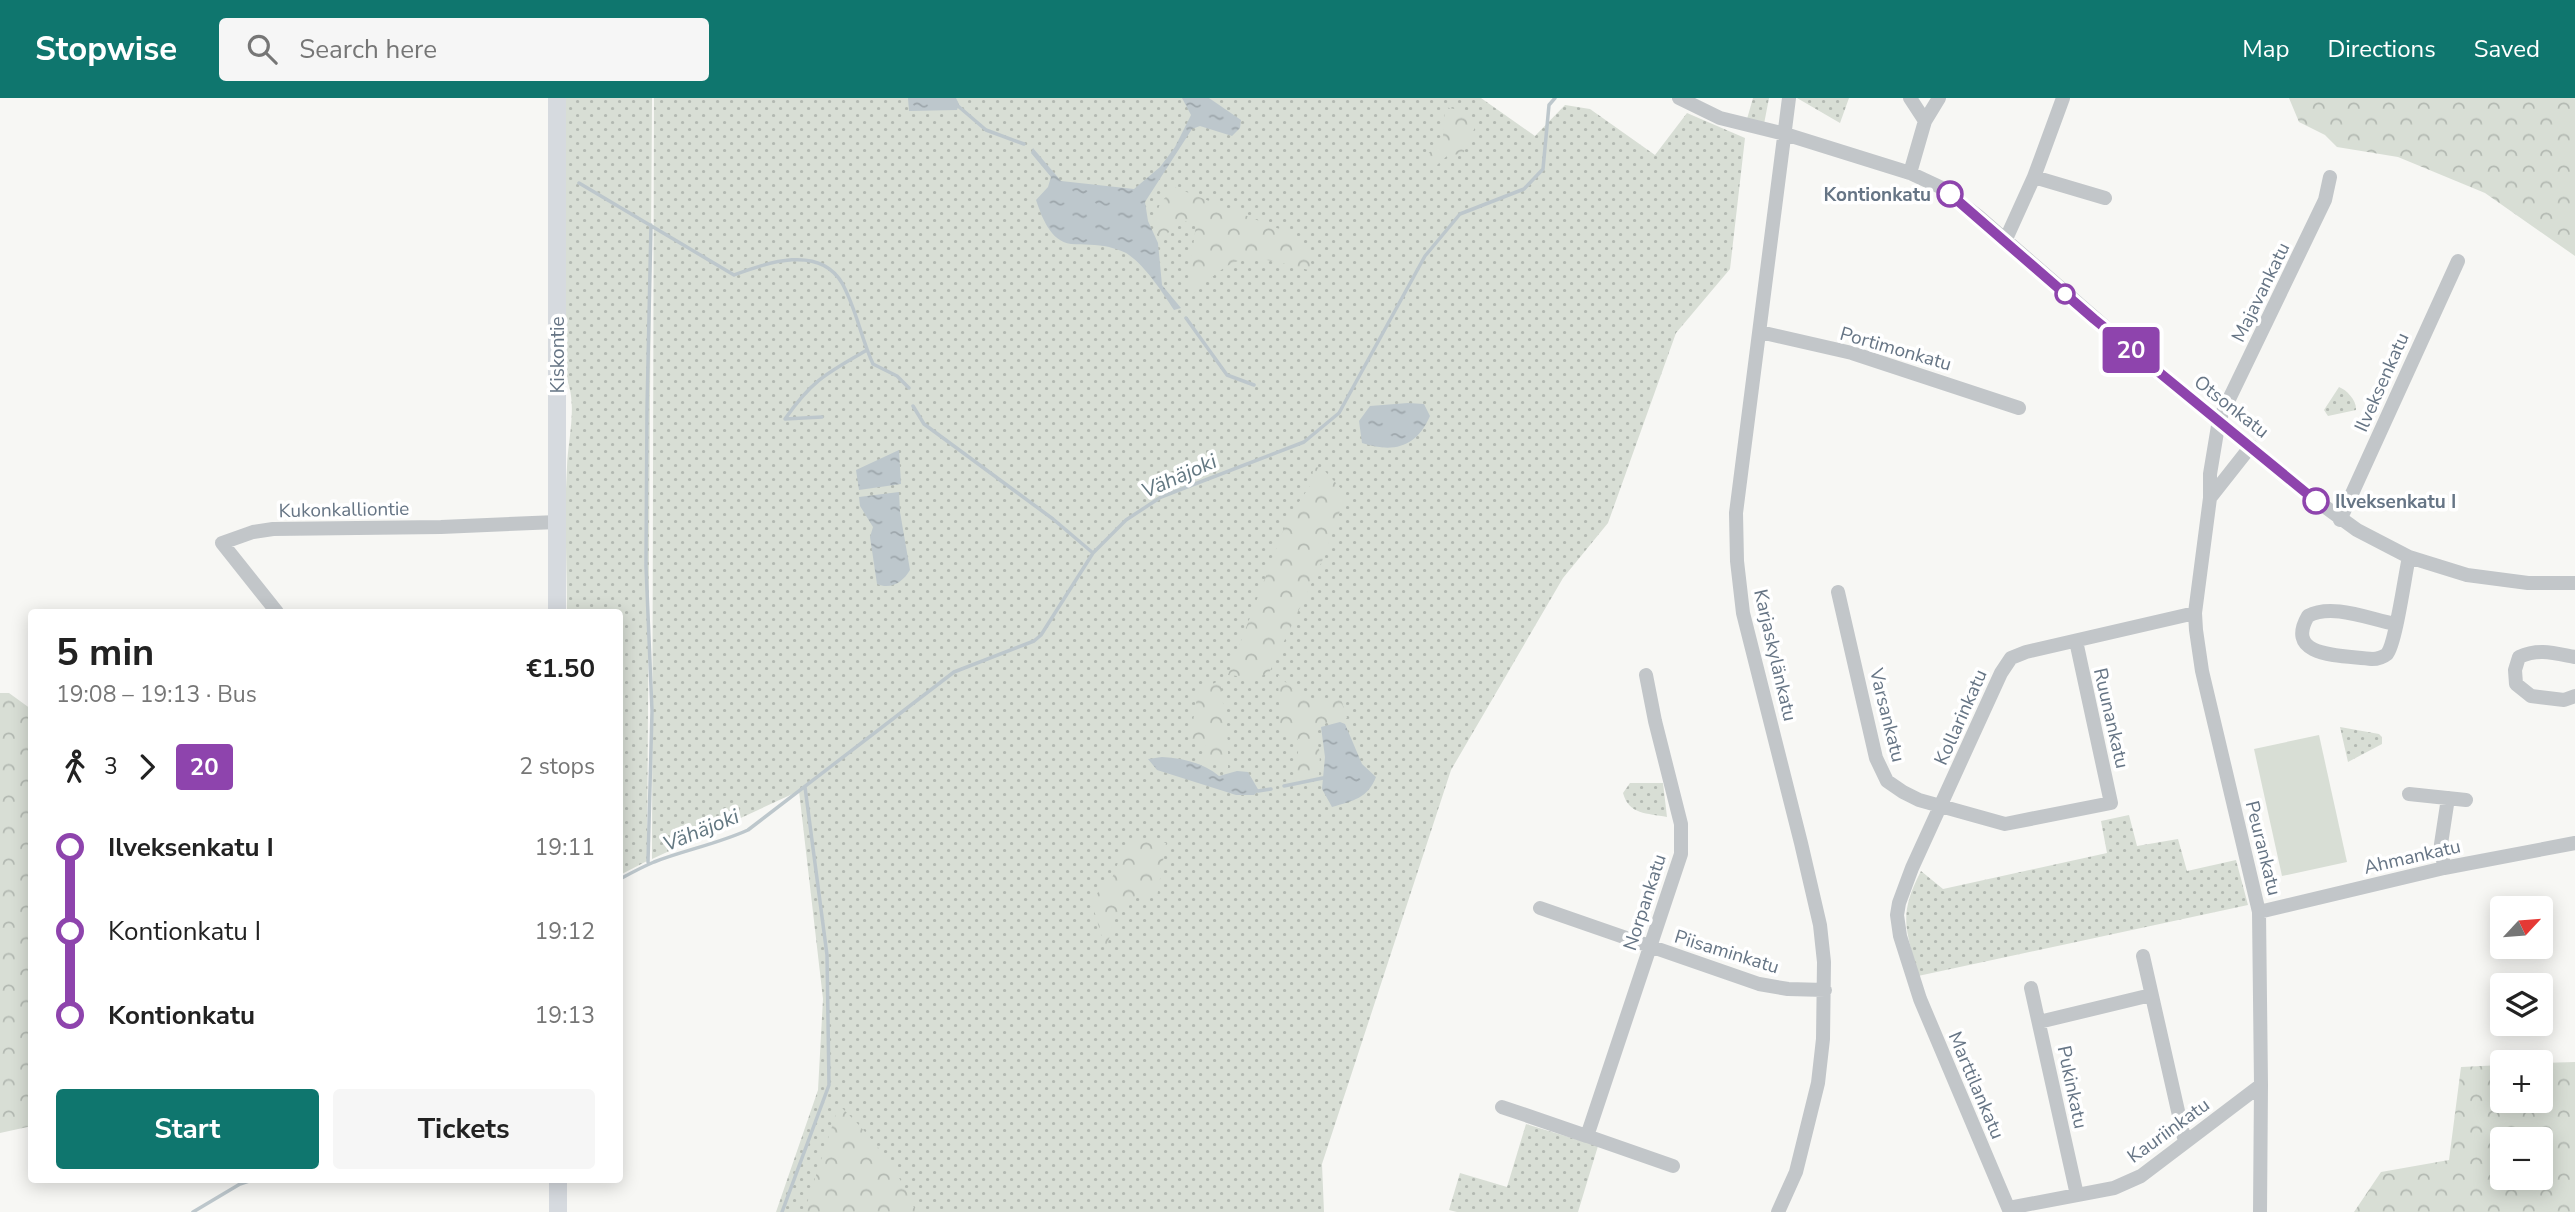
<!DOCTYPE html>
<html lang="en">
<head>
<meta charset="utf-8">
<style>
  body { margin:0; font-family:"Nunito Sans",sans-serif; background:#f6f6f6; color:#222; height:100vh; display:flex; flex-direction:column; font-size:26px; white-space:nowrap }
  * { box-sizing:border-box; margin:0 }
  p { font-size:23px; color:#767676 }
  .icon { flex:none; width:38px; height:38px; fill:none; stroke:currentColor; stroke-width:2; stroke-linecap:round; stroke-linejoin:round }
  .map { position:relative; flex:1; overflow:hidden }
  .drawer { position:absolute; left:28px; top:511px; width:595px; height:574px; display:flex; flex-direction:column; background:#fff; border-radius:7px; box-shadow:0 4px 18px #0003 }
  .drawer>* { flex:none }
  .badge { padding:0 14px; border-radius:5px; font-size:24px; line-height:46px }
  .needle { width:46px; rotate:64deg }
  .buttons { position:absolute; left:2490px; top:798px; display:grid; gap:14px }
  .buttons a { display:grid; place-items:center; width:63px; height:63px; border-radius:7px; background:#fff; box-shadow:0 4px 18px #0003; font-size:35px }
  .map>.badge { position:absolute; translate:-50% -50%; box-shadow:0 0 0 4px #fff }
  .legs { display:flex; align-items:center; gap:10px; height:77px; padding:0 28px; font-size:23px }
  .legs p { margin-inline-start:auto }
  .overview { display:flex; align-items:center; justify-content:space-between; height:119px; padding:0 28px }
  h1 { font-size:38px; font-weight:700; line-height:52px }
  .primary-button { display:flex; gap:14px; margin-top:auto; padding:14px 28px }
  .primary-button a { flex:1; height:80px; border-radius:7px; background:#0f766e; color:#fff; font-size:28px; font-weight:700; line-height:80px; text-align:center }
  .primary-button a+a { background:#f6f6f6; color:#222 }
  ul { padding:0 28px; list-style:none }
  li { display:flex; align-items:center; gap:24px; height:84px; font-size:26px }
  li i { display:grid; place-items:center; width:10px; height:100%; margin:0 9px; background:currentColor }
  li i::after { content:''; width:18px; height:18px; margin:-9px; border:5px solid; border-radius:50%; background:#fff }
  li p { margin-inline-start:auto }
  li:first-child i { background:linear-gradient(#0000 50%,currentColor 0) }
  li:last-child i { background:linear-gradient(currentColor 50%,#0000 0) }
  header { display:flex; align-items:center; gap:42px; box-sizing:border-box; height:98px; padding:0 35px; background:#0f766e; color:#fff }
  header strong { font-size:33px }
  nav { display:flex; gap:38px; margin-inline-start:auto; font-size:24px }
  .search { width:490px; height:63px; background:#f6f6f6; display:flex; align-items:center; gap:18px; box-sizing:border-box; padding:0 24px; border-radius:7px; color:#767676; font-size:26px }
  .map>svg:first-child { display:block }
  .grass { fill:url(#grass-dots) }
  .forest { fill:url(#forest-crowns); fill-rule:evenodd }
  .pitch { fill:#d8ded5 }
  .water { fill:url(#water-ripples) }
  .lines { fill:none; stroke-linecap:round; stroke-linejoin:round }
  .stream { stroke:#bdc7cc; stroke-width:3.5 }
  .minor { stroke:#c2c6c9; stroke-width:14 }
  .major { stroke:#d6dadf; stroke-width:18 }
  .line-1-casing { stroke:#fff; stroke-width:16 }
  .line-1 { stroke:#8e44ad; stroke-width:10 }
  .stop-1-dot { fill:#fff; stroke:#8e44ad; stroke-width:3.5 }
  .labels { text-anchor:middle; stroke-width:7; stroke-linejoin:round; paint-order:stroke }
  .stop-label { font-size:19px; font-weight:bold; fill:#667585; stroke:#fff; text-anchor:end }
  .street-label { font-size:19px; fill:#667585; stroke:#fff }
  .water-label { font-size:21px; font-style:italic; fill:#627781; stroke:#fff }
</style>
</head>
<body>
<header>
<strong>Stopwise</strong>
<div class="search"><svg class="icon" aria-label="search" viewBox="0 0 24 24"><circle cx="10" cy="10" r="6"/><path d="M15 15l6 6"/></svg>Search here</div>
<nav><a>Map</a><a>Directions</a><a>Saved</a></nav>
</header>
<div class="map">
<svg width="2575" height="1114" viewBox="0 0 2575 1114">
  <defs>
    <pattern id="grass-dots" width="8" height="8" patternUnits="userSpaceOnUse" patternTransform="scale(1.75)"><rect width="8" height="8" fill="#d8ded5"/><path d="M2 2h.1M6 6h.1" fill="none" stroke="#b3b9b2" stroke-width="1.8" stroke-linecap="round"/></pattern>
    <pattern id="forest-crowns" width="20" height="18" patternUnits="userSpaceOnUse" patternTransform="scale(1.75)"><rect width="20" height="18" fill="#d8ded5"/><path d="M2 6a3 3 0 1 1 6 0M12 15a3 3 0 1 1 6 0" fill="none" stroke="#b3b9b2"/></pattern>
    <pattern id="water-ripples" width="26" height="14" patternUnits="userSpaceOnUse" patternTransform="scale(1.75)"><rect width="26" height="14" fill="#bdc7cc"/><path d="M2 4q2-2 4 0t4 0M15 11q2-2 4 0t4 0" fill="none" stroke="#9da6ab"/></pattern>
  </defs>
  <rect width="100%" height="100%" fill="#f7f7f4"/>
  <path class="grass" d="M566,0H652L647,763L620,777V514H567C567,466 564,417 567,369C568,339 578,307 566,279Z
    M654,0H1481L1535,38L1565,7L1590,11L1655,57L1687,15L1745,40L1730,171L1676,235L1608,425L1563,480L1451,672L1322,1066L1324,1114H776L818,992L823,901L799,693L652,761Z
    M1753,0H1769L1764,26L1747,21Z
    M1797,0H1849L1840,25Z
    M2339,289C2347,292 2357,303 2356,312L2328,318L2324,312Z
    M2340,629L2379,636L2382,639V646L2348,664Z
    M1630,685H1663L1667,719C1647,715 1629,717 1623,695Z
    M2129,717L2137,748L2178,741L2187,773L2236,762L2248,807L1918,878C1907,831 1897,819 1921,773L1943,791L2107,755L2101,723Z
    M1526,1026L1598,1048L1578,1114H1457L1449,1112L1460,1075L1507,1089Z"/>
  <path class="forest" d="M2289,0H2575V158L2485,95L2398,59L2337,49L2325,37L2299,24Z
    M1445,9L1459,12L1476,27L1463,56L1448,57L1437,67L1425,63V56L1435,52L1443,39Z
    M1174,89L1292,136L1310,156L1312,173C1247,157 1243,149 1192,197L1189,178L1196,127L1184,123L1176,127L1161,142L1153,124L1160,106Z
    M1313,369L1322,370L1346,396L1323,461L1269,575L1256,580L1228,577L1288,420L1312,385Z
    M1278,577C1297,595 1313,611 1341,601L1347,620L1330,623L1314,631L1320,655L1319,680L1295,686L1299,644L1295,637L1280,636Z
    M1220,582L1228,644V671L1204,663L1206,647L1190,641L1198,594Z
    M0,595H9L31,611L32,1028L0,1035Z
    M1132,741L1166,745L1157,799L1140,797L1115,817L1106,853L1091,802L1113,778L1122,754Z
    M2575,964V1114H2354L2381,1074L2449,1062L2461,969L2502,967V1003H2541V965ZM2502,1041H2541V1080H2502Z
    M839,1007C873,1040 898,1070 916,1114H804Z"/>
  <path class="pitch" d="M2319,637L2347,764L2282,778L2254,651Z"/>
  <path class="water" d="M908,0H956L959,6L957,12L909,13Z
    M1182,0H1209L1241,22L1240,30L1232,38L1200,28L1192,31L1145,104L1148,123L1158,145L1162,187L1181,210L1174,212C1163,195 1146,169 1129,157C1124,153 1115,151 1109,149C1096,146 1084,147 1071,146C1050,143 1042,119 1036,102L1048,89L1051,79L1031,55L1033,50L1061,83L1134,91L1160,69L1175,49L1191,17Z
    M1408,305L1424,306L1430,318C1416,350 1393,355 1362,345L1359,323L1370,308Z
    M899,352L901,386L859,392L856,372Z
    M899,394L900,414L910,472C903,484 891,492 877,486L870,439L873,429L860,408L859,399Z
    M1340,624L1345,626L1362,666L1376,679C1368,700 1353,703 1332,709L1322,691L1325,659L1321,629Z
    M1162,659C1182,660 1204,665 1219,678L1237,673L1248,674L1259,693L1254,697H1236L1157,672L1148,661Z"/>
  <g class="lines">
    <path class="stream" d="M958,8L986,32L1024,46
      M579,85L734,177C767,165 819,146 842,185C856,210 861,240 873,266L897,278L909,290
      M1186,220L1227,277L1254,287
      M913,308L924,326L1053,421L1093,455
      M822,319L785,321C812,282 827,275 867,252
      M1284,688L1323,680
      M1258,693L1271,691
      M648,764L652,613L646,468L647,311L651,127
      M620,781C631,775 642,769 654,764C685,752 717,746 748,732L954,574L1034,543L1041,537L1093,455L1126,422L1161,399L1304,344L1339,315L1425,158L1460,116L1524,91L1543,71L1549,7L1555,0
      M193,1114L240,1086L252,1082
      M782,1114L829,987L827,857L805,689"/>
    <path class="minor" d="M1679,0L1720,20L1785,36L1910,75L1940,89L1978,118L2150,268L2317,403L2357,432L2409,459L2467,477L2528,485H2575
      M1910,0L1925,23
      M1910,75L1925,23L1939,0
      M2034,79L2105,100
      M2005,143L2034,79L2063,0
      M1760,234L1852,255L2019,310
      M2210,400L2251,348
      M2340,422L2458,163
      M1838,494L1876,660L1887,683L1903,694L1919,702L2005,726L2111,705L2076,543
      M277,514L222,445L253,434L273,431L441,429L557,424
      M2395,526C2369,521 2332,505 2308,518C2283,561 2345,557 2372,561C2378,561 2382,560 2387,556C2396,545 2405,476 2409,459
      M2575,559C2554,555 2538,550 2519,559L2515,572L2516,586L2531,598L2564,602L2575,598
      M2409,696L2466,702
      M2444,770L2441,746L2448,700
      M1540,810L1759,886L1788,891L1825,892
      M2259,814L2444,770L2575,745
      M2143,858L2185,1044
      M2031,890L2077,1097
      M2039,924L2151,897
      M1502,1009L1587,1038L1681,756V726L1655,623L1646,577
      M1587,1038L1673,1068
      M2009,1110L2114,1090L2141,1078L2261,987
      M1778,1114L1796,1074L1818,985L1823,941L1824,864L1820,827L1801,745L1743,515L1737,463L1736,415L1789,0
      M2010,1114L1920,901L1900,838L1897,817L1899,805L1912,770L2001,575L2011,560L2026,554L2195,515
      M2260,1114L2261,987L2259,814L2202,573L2196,532L2195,515L2210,400V376L2219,322L2325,102L2330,79"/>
    <path class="major" d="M557,0V514
      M558,1114V1082"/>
  </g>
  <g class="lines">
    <defs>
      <path id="line-1" d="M1950,96L2094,221L2316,403"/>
    </defs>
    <use href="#line-1" class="line-1-casing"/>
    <use href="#line-1" class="line-1"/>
  </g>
  <g class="stop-1-dot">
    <circle cx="1950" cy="96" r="12"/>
    <circle cx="2065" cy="196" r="9"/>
    <circle cx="2316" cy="403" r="12"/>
  </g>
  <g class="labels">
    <g class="stop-label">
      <text x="1931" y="103">Kontionkatu</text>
      <text x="2335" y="410" text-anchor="start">Ilveksenkatu I</text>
    </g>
    <g class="street-label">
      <text transform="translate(2260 194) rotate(-64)" y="7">Majavankatu</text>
      <text transform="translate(1896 250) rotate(16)" y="7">Portimonkatu</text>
      <text transform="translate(557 257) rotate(-90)" y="7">Kiskontie</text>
      <text transform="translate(2381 284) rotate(-66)" y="7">Ilveksenkatu</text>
      <text transform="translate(2232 308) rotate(38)" y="7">Otsonkatu</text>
      <text transform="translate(344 411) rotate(-1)" y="7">Kukonkalliontie</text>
      <text transform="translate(1776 557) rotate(77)" y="7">Karjaskylänkatu</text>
      <text transform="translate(1888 617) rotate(76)" y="7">Varsankatu</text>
      <text transform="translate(1960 619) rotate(-66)" y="7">Kollarinkatu</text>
      <text transform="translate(2112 620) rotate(77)" y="7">Ruunankatu</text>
      <text transform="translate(2264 750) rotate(76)" y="7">Peurankatu</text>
      <text transform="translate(2412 758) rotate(-13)" y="7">Ahmankatu</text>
      <text transform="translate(1644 804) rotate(-72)" y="7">Norpankatu</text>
      <text transform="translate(1727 853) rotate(17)" y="7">Piisaminkatu</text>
      <text transform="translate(1977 987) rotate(67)" y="7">Marttilankatu</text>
      <text transform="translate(2073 989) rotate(78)" y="7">Pukinkatu</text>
      <text transform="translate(2168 1032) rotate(-36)" y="7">Kauriinkatu</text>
    </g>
    <g class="water-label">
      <text transform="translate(1179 378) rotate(-24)" y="7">Vähäjoki</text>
      <text transform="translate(701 732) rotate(-22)" y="7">Vähäjoki</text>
    </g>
  </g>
</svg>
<div class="buttons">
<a><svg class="needle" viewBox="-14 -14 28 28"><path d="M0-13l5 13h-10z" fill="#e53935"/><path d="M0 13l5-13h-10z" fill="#767676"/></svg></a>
<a><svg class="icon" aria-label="layers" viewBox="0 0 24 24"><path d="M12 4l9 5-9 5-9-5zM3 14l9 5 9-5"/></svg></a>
<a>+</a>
<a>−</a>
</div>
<b class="badge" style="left:2131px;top:252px;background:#8e44ad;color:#fff">20</b>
<section class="drawer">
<div class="overview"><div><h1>5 min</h1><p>19:08 – 19:13 · Bus</p></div><b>€1.50</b></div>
<div class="legs"><svg class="icon" aria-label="walk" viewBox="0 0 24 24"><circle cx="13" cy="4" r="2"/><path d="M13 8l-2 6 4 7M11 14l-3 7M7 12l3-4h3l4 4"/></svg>3<svg class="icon" aria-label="forward" viewBox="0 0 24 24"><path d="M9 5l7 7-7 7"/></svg><b class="badge" style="background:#8e44ad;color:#fff">20</b><p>2 stops</p></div>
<ul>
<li><i style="color:#8e44ad"></i><b>Ilveksenkatu I</b><p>19:11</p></li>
<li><i style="color:#8e44ad"></i><span>Kontionkatu I</span><p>19:12</p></li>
<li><i style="color:#8e44ad"></i><b>Kontionkatu</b><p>19:13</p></li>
</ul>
<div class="primary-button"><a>Start</a><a>Tickets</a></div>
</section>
</div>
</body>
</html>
